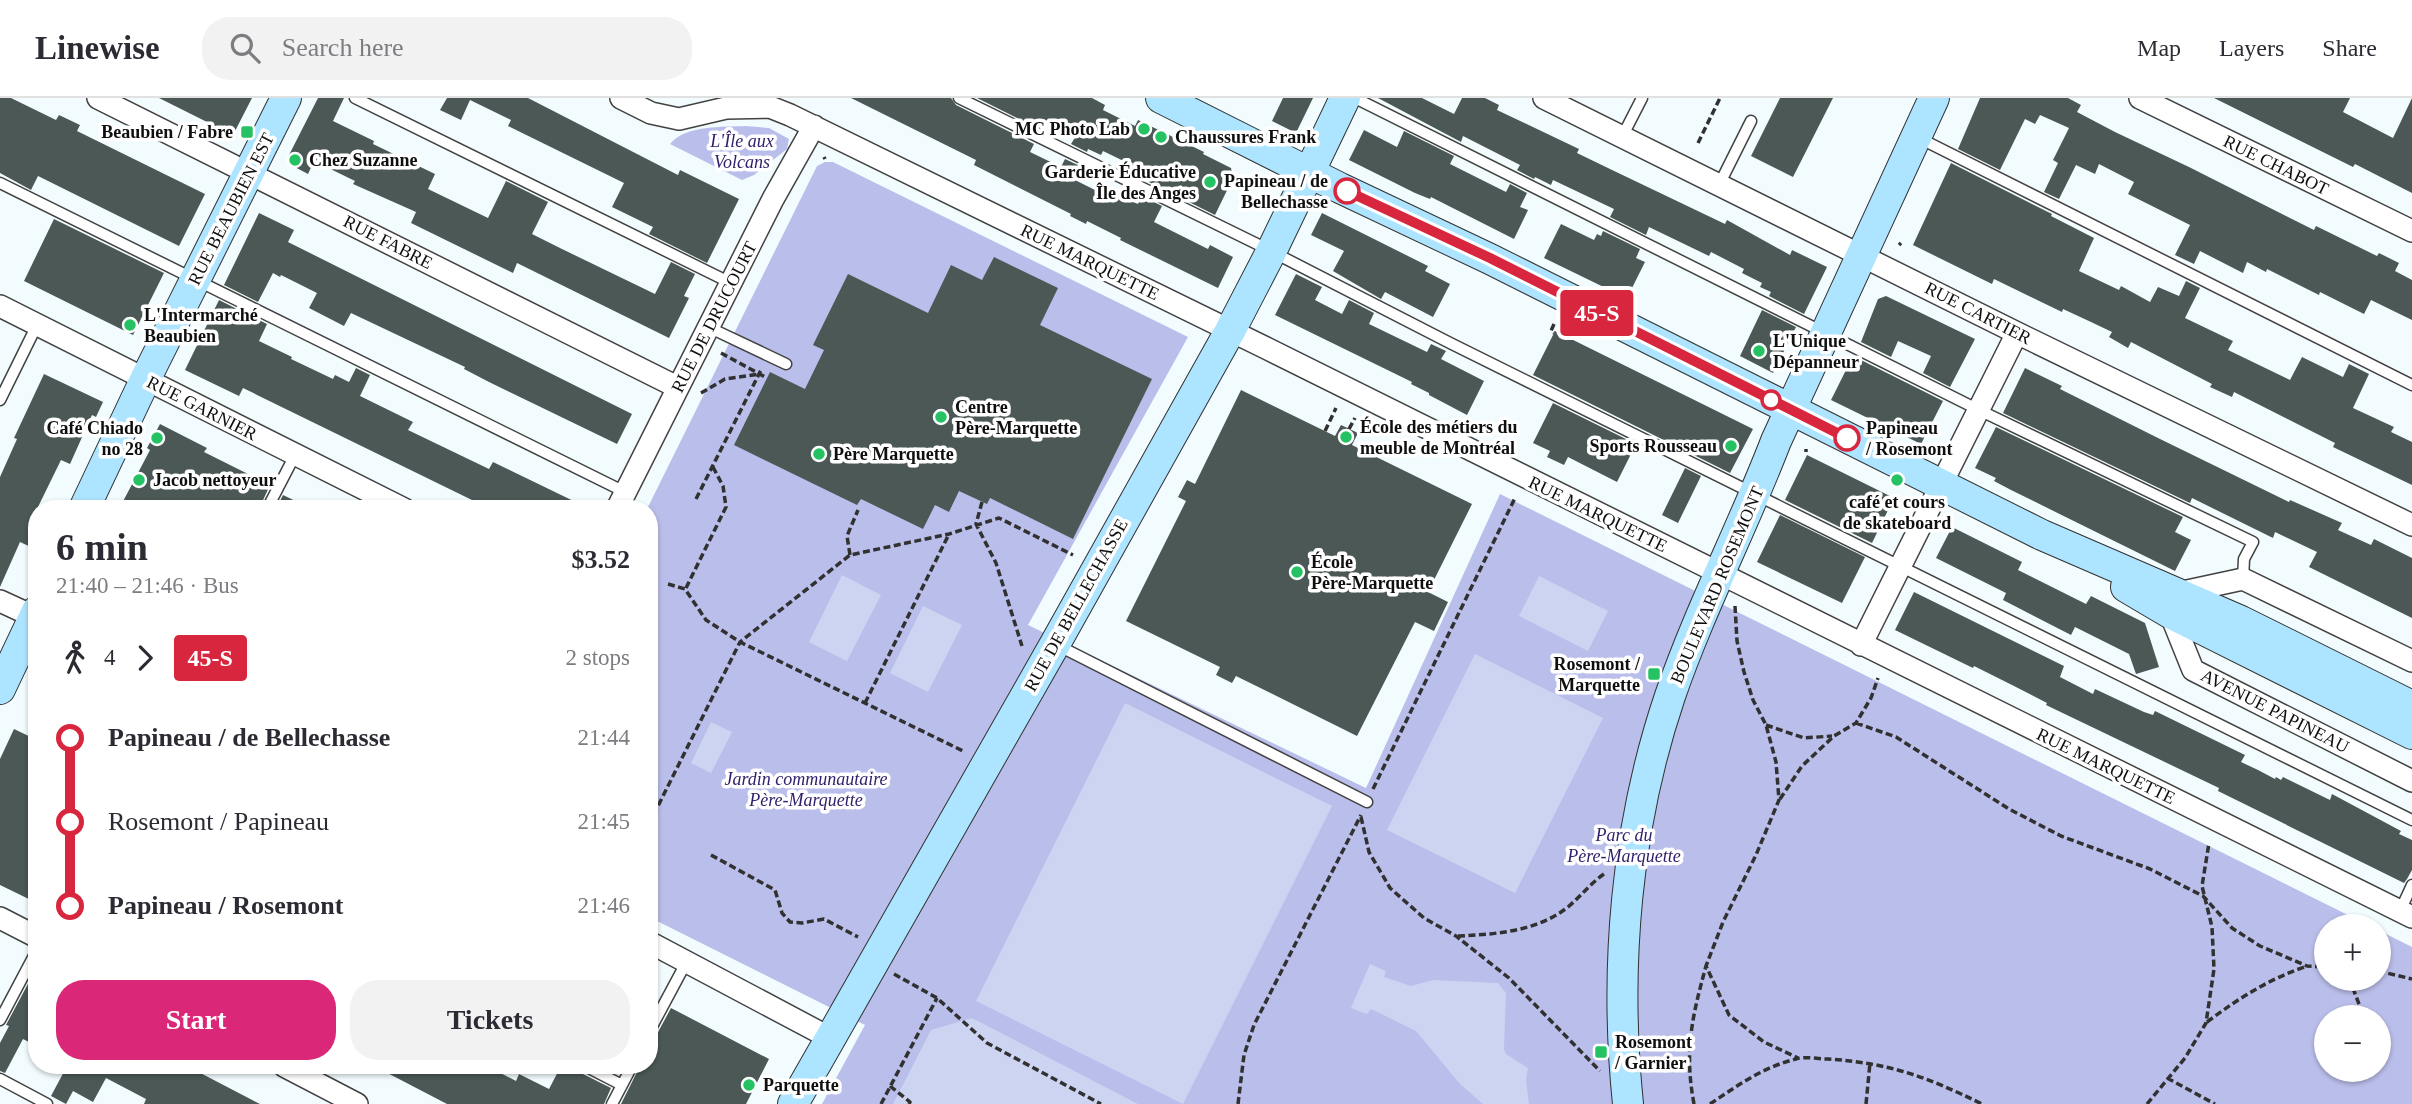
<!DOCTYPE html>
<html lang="en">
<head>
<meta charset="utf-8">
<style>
  body { margin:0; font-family:Georgia,serif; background:#f2f2f3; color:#2b2b33; height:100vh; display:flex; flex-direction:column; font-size:26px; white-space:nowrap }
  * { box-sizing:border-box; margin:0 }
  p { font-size:23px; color:#7c7c81 }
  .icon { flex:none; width:38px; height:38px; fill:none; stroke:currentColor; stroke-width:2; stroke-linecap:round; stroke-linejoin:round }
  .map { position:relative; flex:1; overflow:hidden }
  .panel { position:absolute; left:28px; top:402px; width:630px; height:574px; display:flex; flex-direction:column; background:#fff; border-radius:28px; box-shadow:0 2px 5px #0004 }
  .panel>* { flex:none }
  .badge { padding:0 14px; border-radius:5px; font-size:24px; line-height:46px }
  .tools { position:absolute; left:2314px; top:816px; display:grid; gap:14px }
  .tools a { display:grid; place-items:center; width:77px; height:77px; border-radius:50%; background:#fff; box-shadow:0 2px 5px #0004; font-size:35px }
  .map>.badge { position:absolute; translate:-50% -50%; box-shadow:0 0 0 4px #fff }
  .legs { display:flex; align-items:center; gap:10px; height:77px; padding:0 28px; font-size:23px }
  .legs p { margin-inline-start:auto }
  .summary { display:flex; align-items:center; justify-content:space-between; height:119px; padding:0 28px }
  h1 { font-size:38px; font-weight:600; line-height:52px }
  .button { display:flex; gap:14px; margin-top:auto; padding:14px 28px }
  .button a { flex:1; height:80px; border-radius:28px; background:#db2777; color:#fff; font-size:28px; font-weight:600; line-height:80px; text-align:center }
  .button a+a { background:#f2f2f3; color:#2b2b33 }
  ul { padding:0 28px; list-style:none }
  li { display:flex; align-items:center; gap:24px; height:84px; font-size:26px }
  li i { display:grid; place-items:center; width:10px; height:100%; margin:0 9px; background:currentColor }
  li i::after { content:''; width:18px; height:18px; margin:-9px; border:5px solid; border-radius:50%; background:#fff }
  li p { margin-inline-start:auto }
  li:first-child i { background:linear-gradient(#0000 50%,currentColor 0) }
  li:last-child i { background:linear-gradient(currentColor 50%,#0000 0) }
  header { display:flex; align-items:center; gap:42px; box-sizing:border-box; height:98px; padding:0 35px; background:#fff; border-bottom:2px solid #e1e1e2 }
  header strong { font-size:33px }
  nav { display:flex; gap:38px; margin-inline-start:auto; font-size:24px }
  .search { width:490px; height:63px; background:#f2f2f3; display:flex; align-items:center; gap:18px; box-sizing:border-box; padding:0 24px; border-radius:28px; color:#7c7c81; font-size:26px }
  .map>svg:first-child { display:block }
  .green { fill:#babeea; fill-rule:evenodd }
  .pitch { fill:#ccd4f1 }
  .building { fill:#4b5856 }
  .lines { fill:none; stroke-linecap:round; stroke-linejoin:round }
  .lane-casing { stroke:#424242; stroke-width:13 }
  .street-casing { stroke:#424242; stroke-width:24 }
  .secondary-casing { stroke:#313131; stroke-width:32 }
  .path { stroke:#313131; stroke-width:3.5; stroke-dasharray:7 3.5; stroke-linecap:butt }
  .lane { stroke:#fff; stroke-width:10 }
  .street { stroke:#fff; stroke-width:21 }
  .secondary { stroke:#ade4ff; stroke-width:30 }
  .line-1-casing { stroke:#fff; stroke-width:16 }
  .line-1 { stroke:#d7263d; stroke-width:10 }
  .poi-dot { fill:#25c263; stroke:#fff; stroke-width:2.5 }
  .stop-1-dot { fill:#fff; stroke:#d7263d; stroke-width:3.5 }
  .labels { text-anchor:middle; stroke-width:7; stroke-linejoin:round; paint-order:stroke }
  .poi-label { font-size:18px; font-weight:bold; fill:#0f0f0f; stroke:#fff; text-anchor:start }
  .park-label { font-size:18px; font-style:italic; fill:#2f1e69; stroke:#fff }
  .street-label { font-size:18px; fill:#0f0f0f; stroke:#fff }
  .stop-label { font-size:18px; font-weight:bold; fill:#0f0f0f; stroke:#fff; text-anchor:end }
</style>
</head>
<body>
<header>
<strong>Linewise</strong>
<div class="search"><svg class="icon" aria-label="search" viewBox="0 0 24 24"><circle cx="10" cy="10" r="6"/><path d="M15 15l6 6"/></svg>Search here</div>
<nav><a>Map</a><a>Layers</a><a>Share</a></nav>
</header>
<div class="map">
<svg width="2412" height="1006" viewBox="0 0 2412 1006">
  <rect width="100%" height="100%" fill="#f2fcff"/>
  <path class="green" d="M746,28L769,30L789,41L787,51L754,77L742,82L670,46C685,27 724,29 746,28Z
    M825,64H833L1188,239L1028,527L1366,690L1500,396L2370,828H2326V880H2378V832L2412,849V1006H822L865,927L649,819V411H647L817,68ZM2326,919H2378V971H2326Z"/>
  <path class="pitch" d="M842,477L881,497L847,563L809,544Z
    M1539,478L1608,513L1588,553L1519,518Z
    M923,508L962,527L928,594L890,575Z
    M1475,556L1603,620L1515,795L1387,732Z
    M1125,605L1332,708L1183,1006L976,903Z
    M711,624L732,634L711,675L691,665Z
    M1370,866L1386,873L1384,879L1411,888L1433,882L1498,885L1506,895L1504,951L1506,956L1528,970L1526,982L1529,1006H1483L1460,986L1416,933L1371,911L1367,916L1351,910Z
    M972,920L1138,1006H893L931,932Z"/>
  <path class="building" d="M0,0H11L56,22L59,17L80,27L77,33L205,96L179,148L38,78L31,92L0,75Z
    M159,0H252L233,37Z
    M318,0H344L333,23L374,43L373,46L435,76L428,91L488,120L506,83L548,104L532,136L562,151L655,196L671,164L695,176L684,198L689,200L669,240L517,165L513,175L411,125L416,114L353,86L355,83L314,63L308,76L291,67L288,59Z
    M447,0H528L678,77L680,72L739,101L707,165L649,136L653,129L612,109L624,85L508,28L511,22L470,2L461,22L440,12Z
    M851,0H951L956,7L1034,46L1030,54L1061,69L1065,61L1080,68L1073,81L1101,95L1103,90L1138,106L1142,98L1162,108L1154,124L1208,151L1210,147L1233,159L1218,190L1120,142L1121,140L1087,123L1086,126L1070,118L1071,116L974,67L976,62Z
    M977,0H1092L1105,7L1103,12L1135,28L1138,22L1204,54L1203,56L1231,70L1233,80L1215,117L1149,84L1152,78L1136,69L1103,53L1101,57L1088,51L1087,54L1071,46L1076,38L1046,23L1041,32Z
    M1283,0H1313L1296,35L1272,23Z
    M1378,0H1422L1454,16L1462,0H1485L1499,7L1497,12L1579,51L1577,55L1610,71L1725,126L1727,122L1790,157L1792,152L1827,169L1804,216L1769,198L1771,194L1760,189L1762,185L1742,175L1744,171L1711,154L1709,158L1649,129L1646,137L1610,119L1614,111L1553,82L1551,87L1535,79L1534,81L1517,72L1520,67L1463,38L1461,44Z
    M1780,0H1833L1793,79L1751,58Z
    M1980,0H2068L2081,7L2077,14L2115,34L2189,69L2314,132L2316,128L2377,158L2379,155L2399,165L2395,173L2412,182V222L2371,202L2364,216L2320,194L2319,197L2267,171L2266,174L2247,164L2243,175L2200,153L2194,166L2175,157L2190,127L2128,96L2134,84L2099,66L2095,76L2076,67L2059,101L2044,94L2058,65L2053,62L2069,30L2040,17L2035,26L2025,21L2000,72L1958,51Z
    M2214,0H2350L2343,14L2393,40L2412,0V95L2355,66L2353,69Z
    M1364,32L1397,49L1404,33L1454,58L1450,66L1506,94L1510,86L1527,95L1520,109L1528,112L1514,141L1431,99L1430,101L1415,95L1349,62Z
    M1951,65L2052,116L2051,118L2094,140L2079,173L2119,192L2121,188L2150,204L2158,189L2179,198L2186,183L2200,190L2185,220L2233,243L2228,252L2290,282L2302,259L2343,279L2349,266L2369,276L2353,310L2394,329L2391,334L2412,344V387L2333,349L2335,345L2234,294L2232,299L2210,289L2212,286L2131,244L2128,250L2109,239L2112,234L2091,224L2063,211L2062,214L1994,181L1992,186L1913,147Z
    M259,115L294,132L288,144L632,316L617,346L489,284L464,271L465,269L351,215L344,228L309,210L317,195L281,177L280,179L273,175L258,204L224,187Z
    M1322,115L1428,168L1425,173L1450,186L1433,219L1385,194L1381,201L1333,173L1344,153L1311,137Z
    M54,121L164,175L133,237L24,183Z
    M1561,126L1594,142L1597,136L1601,138L1603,133L1640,151L1636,160L1645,164L1629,196L1621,192L1618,196L1544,160Z
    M994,159L1058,190L1040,227L1152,281L1073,441L990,400L987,406L959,393L949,414L935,407L923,431L861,401L857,407L734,347L770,274L805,291L824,252L813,247L848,176L928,215L951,167L982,182Z
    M1296,176L1322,189L1315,202L1342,216L1349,202L1374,215L1369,226L1427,254L1431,246L1446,253L1441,261L1484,283L1467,317L1429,297V295L1411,286L1412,284L1275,217Z
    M1886,198L1975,241L1950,289L1923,275L1931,258L1898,243L1891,259L1861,244L1878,201Z
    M219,202L267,226L259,243L292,259L291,261L333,281L335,277L349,284L356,270L370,277L360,298L413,324L408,332L489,371L493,364L590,411H486L473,405L474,403L243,290L239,298L185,272Z
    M1762,212L1796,229L1773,275L1740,258Z
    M1555,233L1753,331L1730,375L1533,277Z
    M1853,258L1943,303L1921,346L1831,302Z
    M2025,270L2062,288L2060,291L2158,340L2289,404L2290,402L2342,425L2338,432L2371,447L2374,441L2412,460V520L2309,469L2317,454L2275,434L2273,440L2192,400L2190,405L2003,315Z
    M44,276L103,304L96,319L92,317L70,366L61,362L37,411V442L33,450L20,444L0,489V379L17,341L14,340Z
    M1241,292L1335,338L1341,327L1358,335L1352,347L1472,406L1428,494L1448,504L1434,533L1415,524L1357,638L1236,578L1232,585L1216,577L1220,569L1126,523L1186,403L1178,399L1187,382L1195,386Z
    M1553,305L1636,346L1617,384L1568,359L1564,367L1547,359L1550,353L1533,345Z
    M160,326L207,350L204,354L270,387L259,411H119L150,352L147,350Z
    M1996,329L2183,419L2175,434L2191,442L2175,473L2011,392L1994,383L1996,380L1975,370Z
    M1807,357L1894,400L1872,445L1785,402Z
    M1685,370L1701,378L1678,425L1662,417Z
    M283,397L312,411H276Z
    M1780,417L1865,459L1842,505L1757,464Z
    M1952,429L2022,464L2018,472L2086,506L2091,498L2145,525L2159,569L2136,576L2129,556L2075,529L2071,537L2003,502L2006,495L1936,460Z
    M1914,494L2064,568L2060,579L2093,596L2095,591L2144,614L2153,617L2155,613L2245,657L2241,664L2258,672L2275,681L2276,679L2281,682L2283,679L2330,702L2332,696L2401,733L2399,736L2412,742V772L2407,781L2404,785L2218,693L2219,690L2046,607L2047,605L2014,588L1974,568L1973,570L1895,532Z
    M14,631L37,642V805L0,787V661Z
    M37,869V948L23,941L5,975L0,973V945L9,928L6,927Z
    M671,910L769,961L746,1006H621L640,968H649V942L656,938Z
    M67,968H187L260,1006H144L146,1001L106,980L93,1004L73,993L66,1006L51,998Z
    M374,968H487L516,983L519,976L549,991L561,968H577L581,975L611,990L604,1006H447Z
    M602,968H623L619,976Z"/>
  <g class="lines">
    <defs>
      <path id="lane" d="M355,0L731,185
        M959,0L1255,145L1450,245L2412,722
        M1355,0L1979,312L2253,444L2244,461L2243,481
        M1622,39L1642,0
        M1917,39L2412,287
        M0,85L625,394
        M1719,87L1751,23
        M708,229L786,266
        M0,302L37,227
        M267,411L295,357
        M1057,547L1367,704
        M2400,813L2412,787
        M0,922L37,852
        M649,934L687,863
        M585,968L622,987
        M0,981L47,1006
        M612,1006L632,968"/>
      <path id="street" d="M98,0L677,289
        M621,0L651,15L679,21L726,10L770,9L790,17L1268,251L2412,819
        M1544,0L2017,235L2412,427
        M2140,0L2412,133
        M0,208L404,411
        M617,411L773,101L814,28
        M2178,495L2243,481L2412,563
        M0,503L37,520
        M2170,515L2193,572L2412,683
        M1861,547L2017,235
        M0,820L37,839
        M649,844L830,940
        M284,968L357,1006"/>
      <path id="secondary" d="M1161,0L1340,90L1490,161L2042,437L2241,523L2412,608
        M84,411L145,282L286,0
        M2126,489L2170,515L2412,636
        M0,591L37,513
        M793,1006L1055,546L1230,233L1271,154L1345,0
        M1628,1006C1614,870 1626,728 1670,598C1700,511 1743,429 1776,343L1934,0"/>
    </defs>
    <use href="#lane" class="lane-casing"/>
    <use href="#street" class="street-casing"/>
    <use href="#secondary" class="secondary-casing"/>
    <path class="path" d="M1698,45L1720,0
      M824,59L825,61
      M1899,147L1901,145
      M1554,226L1551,233L1554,235
      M721,255L767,280
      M701,295L725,281L760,276
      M1349,331L1355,320
      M1325,333L1336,310
      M1806,351V354
      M696,401L761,272
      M982,404L976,426L996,465L1022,548
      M850,457L847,438L858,412
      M668,486L685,491L706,522L740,544L963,653
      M686,490L726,409L723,388L713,369
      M1735,508L1737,543L1744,574L1753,602L1766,627L1776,664L1779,702L1756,757L1723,824L1706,868L1729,917L1764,944L1798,960
      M865,605L949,436
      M1856,625L1896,639L2009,711L2061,738L2150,771L2203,798L2232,830L2260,848L2307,868L2326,869
      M1766,627L1804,640L1832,638
      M1373,691L1515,400
      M1780,701L1802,668L1834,638L1856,625L1871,600L1878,580
      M1361,719L1369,754L1390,790L1424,820L1456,838L1509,880L1600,973
      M649,726L740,544L850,457L949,436L999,420L1073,457
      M711,757L775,792L782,815L790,824L802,825L824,821L858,839
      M1458,838C1496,836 1536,834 1568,809C1581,798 1591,785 1604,776
      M2378,873L2412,881
      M894,876L937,900L987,945L1101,1006
      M2349,880L2364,919
      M2207,924C2239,900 2269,881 2307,868
      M2378,950L2380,955
      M2167,980L2215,1006
      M890,988L910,1004L909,1006
      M881,1006L937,900
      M1238,1006L1244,957L1254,927L1361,717
      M1694,1006C1684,953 1692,919 1706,868
      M1710,1006C1737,988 1763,969 1796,961C1805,958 1818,961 1828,961C1890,965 1927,979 1982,1006
      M1866,1006L1870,965
      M2147,1006L2185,960L2206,925L2214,871L2212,829L2202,788L2209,745"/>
    <use href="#lane" class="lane"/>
    <use href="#street" class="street"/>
    <use href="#secondary" class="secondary"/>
  </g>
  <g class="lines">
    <defs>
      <path id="line-1" d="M1347,93L1490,160L1847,340"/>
    </defs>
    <use href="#line-1" class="line-1-casing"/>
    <use href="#line-1" class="line-1"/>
  </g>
  <g class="poi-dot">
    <circle cx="1144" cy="31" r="7"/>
    <rect x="240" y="27" width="14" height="14" rx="3.5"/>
    <circle cx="1161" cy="39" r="7"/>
    <circle cx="295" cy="62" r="7"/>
    <circle cx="1210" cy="84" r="7"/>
    <circle cx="130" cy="227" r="7"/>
    <circle cx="1759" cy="253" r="7"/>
    <circle cx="941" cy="319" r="7"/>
    <circle cx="1346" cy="339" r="7"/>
    <circle cx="157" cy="340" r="7"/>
    <circle cx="1731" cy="348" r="7"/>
    <circle cx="819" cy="356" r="7"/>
    <circle cx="139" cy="382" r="7"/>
    <circle cx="1897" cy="382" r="7"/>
    <circle cx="1297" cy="474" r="7"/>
    <rect x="1647" y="569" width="14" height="14" rx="3.5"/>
    <rect x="1594" y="947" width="14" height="14" rx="3.5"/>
    <circle cx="749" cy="987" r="7"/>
  </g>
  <g class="stop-1-dot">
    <circle cx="1347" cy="93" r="12"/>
    <circle cx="1771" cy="302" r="9"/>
    <circle cx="1847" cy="340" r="12"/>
  </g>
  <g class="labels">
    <g class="poi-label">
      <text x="1130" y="37" text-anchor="end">MC Photo Lab</text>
      <text x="233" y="40" text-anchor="end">Beaubien / Fabre</text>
      <text x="1175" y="45">Chaussures Frank</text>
      <text x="309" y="68">Chez Suzanne</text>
      <text x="1196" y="80" text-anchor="end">Garderie Éducative<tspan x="1196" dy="21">Île des Anges</tspan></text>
      <text x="144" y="223">L'Intermarché<tspan x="144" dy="21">Beaubien</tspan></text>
      <text x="1773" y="249">L'Unique<tspan x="1773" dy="21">Dépanneur</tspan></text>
      <text x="955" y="315">Centre<tspan x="955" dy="21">Père-Marquette</tspan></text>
      <text x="1360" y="335">École des métiers du<tspan x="1360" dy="21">meuble de Montréal</tspan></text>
      <text x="143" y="336" text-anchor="end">Café Chiado<tspan x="143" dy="21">no 28</tspan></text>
      <text x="1717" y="354" text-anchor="end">Sports Rousseau</text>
      <text x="833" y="362">Père Marquette</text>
      <text x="153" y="388">Jacob nettoyeur</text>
      <text x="1897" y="410" text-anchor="middle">café et cours<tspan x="1897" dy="21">de skateboard</tspan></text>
      <text x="1311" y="470">École<tspan x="1311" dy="21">Père-Marquette</tspan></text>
      <text x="1640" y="572" text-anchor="end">Rosemont /<tspan x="1640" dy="21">Marquette</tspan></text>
      <text x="1615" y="950">Rosemont<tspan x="1615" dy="21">/ Garnier</tspan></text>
      <text x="763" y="993">Parquette</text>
    </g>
    <g class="park-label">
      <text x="742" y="49">L'Île aux<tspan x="742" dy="21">Volcans</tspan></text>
      <text x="806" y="687">Jardin communautaire<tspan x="806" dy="21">Père-Marquette</tspan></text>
      <text x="1624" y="743">Parc du<tspan x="1624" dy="21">Père-Marquette</tspan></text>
    </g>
    <g class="street-label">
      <text transform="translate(2276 67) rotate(26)" y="6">RUE CHABOT</text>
      <text transform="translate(231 111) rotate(-63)" y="6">RUE BEAUBIEN EST</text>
      <text transform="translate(388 144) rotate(27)" y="6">RUE FABRE</text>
      <text transform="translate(1090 164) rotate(26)" y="6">RUE MARQUETTE</text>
      <text transform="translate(1978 215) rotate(27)" y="6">RUE CARTIER</text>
      <text transform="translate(714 219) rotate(-63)" y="6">RUE DE DRUCOURT</text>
      <text transform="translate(202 310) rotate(27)" y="6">RUE GARNIER</text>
      <text transform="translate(1598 416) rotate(26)" y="6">RUE MARQUETTE</text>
      <text transform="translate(1717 487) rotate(-67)" y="6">BOULEVARD ROSEMONT</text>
      <text transform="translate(1076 507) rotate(-61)" y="6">RUE DE BELLECHASSE</text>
      <text transform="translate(2275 613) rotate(27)" y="6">AVENUE PAPINEAU</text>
      <text transform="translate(2106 668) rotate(26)" y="6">RUE MARQUETTE</text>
    </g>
    <g class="stop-label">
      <text x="1328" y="89">Papineau / de<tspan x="1328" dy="21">Bellechasse</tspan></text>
      <text x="1866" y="336" text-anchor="start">Papineau<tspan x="1866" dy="21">/ Rosemont</tspan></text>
    </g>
  </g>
</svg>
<div class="tools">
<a>+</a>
<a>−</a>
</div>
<b class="badge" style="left:1597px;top:215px;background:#d7263d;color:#fff">45-S</b>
<section class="panel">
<div class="summary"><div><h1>6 min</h1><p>21:40 – 21:46 · Bus</p></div><b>$3.52</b></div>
<div class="legs"><svg class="icon" aria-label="walk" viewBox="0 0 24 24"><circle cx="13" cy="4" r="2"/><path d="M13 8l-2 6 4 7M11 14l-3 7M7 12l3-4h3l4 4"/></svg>4<svg class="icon" aria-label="forward" viewBox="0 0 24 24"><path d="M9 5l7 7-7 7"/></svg><b class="badge" style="background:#d7263d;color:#fff">45-S</b><p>2 stops</p></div>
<ul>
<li><i style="color:#d7263d"></i><b>Papineau / de Bellechasse</b><p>21:44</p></li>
<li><i style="color:#d7263d"></i><span>Rosemont / Papineau</span><p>21:45</p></li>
<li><i style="color:#d7263d"></i><b>Papineau / Rosemont</b><p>21:46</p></li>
</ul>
<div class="button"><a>Start</a><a>Tickets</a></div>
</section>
</div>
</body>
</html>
